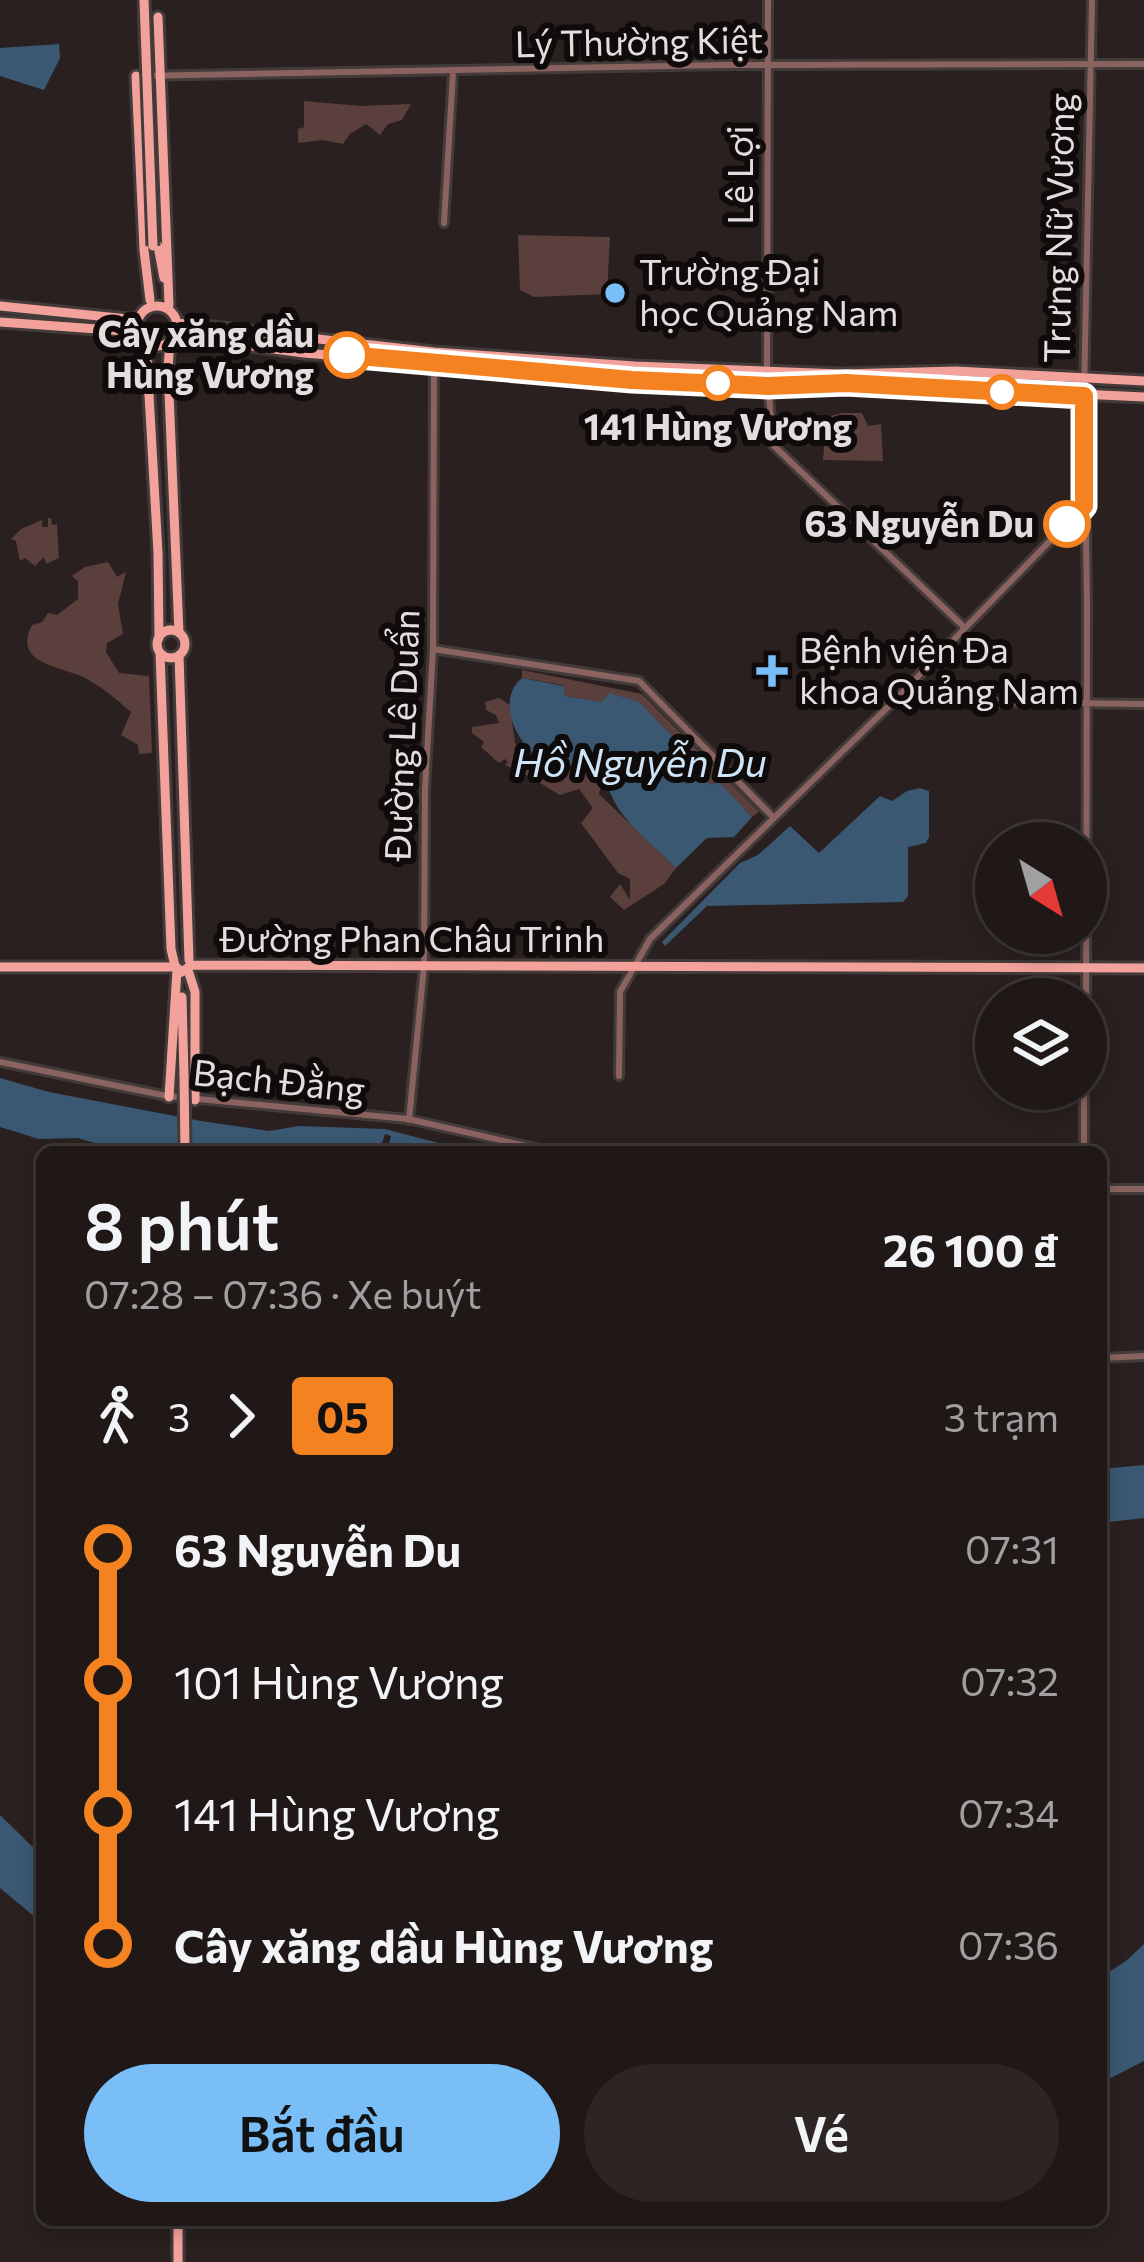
<!DOCTYPE html>
<html lang="vi">
<head>
<meta charset="utf-8">
<style>
  body { margin:0; font-family:Commissioner,sans-serif; background:#2c2524; color:#f1f3f6; height:100vh; display:flex; flex-direction:column; font-size:45px; white-space:nowrap }
  * { box-sizing:border-box; margin:0 }
  p { font-size:39px; color:#a1a0a1 }
  .icon { flex:none; width:66px; height:66px; fill:none; stroke:currentColor; stroke-width:2; stroke-linecap:round; stroke-linejoin:round }
  .map { position:relative; flex:1; overflow:hidden }
  .panel { position:absolute; left:36px; top:1146px; width:1071px; height:1080px; display:flex; flex-direction:column; background:#1f1817; border-radius:18px; box-shadow:0 6px 18px #0003,0 0 0 3px #3c3736 }
  .panel>* { flex:none }
  .badge { padding:0 24px; border-radius:9px; font-size:42px; line-height:78px }
  .needle { width:78px; rotate:143deg }
  .buttons { position:absolute; left:975px; top:822px; display:grid; gap:24px }
  .buttons a { display:grid; place-items:center; width:132px; height:132px; border-radius:50%; background:#1f1817; box-shadow:0 6px 18px #0003,0 0 0 3px #3c3736; font-size:60px }
  .map>.badge { position:absolute; translate:-50% -50%; box-shadow:0 0 0 6px #fff }
  .legs { display:flex; align-items:center; gap:18px; height:132px; padding:0 48px; font-size:39px }
  .legs p { margin-inline-start:auto }
  .summary { display:flex; align-items:center; justify-content:space-between; height:204px; padding:0 48px }
  h1 { font-size:66px; font-weight:600; line-height:90px }
  .primary-button { display:flex; gap:24px; margin-top:auto; padding:24px 48px }
  .primary-button a { flex:1; height:138px; border-radius:72px; background:#7abef8; color:#111; font-size:48px; font-weight:600; line-height:138px; text-align:center }
  .primary-button a+a { background:#2c2524; color:#f1f3f6 }
  ul { padding:0 48px; list-style:none }
  li { display:flex; align-items:center; gap:42px; height:132px; font-size:45px }
  li i { display:grid; place-items:center; width:18px; height:100%; margin:0 15px; background:currentColor }
  li i::after { content:''; width:30px; height:30px; margin:-15px; border:9px solid; border-radius:50%; background:#1f1817 }
  li p { margin-inline-start:auto }
  li:first-child i { background:linear-gradient(#0000 50%,currentColor 0) }
  li:last-child i { background:linear-gradient(currentColor 50%,#0000 0) }
  .map>svg:first-child { display:block }
  .green { fill:#5a3f3c }
  .water { fill:#3a5872 }
  .lines { fill:none; stroke-linecap:round; stroke-linejoin:round }
  .minor-casing { stroke:#433a3a; stroke-width:12 }
  .major-casing { stroke:#433a3a; stroke-width:15 }
  .minor { stroke:#8a625f; stroke-width:6 }
  .major { stroke:#f3a19b; stroke-width:9 }
  .major-bridge-casing { stroke:#433a3a; stroke-width:15; stroke-linecap:butt }
  .major-bridge { stroke:#f3a19b; stroke-width:9 }
  .line-1-casing { stroke:#fff; stroke-width:27 }
  .line-1 { stroke:#f58220; stroke-width:18 }
  .poi-dot { fill:#7abef8; stroke:#0f0b0a; stroke-width:4.5 }
  .stop-1-dot { fill:#fff; stroke:#f58220; stroke-width:6 }
  .labels { text-anchor:middle; stroke-width:12; stroke-linejoin:round; paint-order:stroke }
  .street-label { font-size:36px; fill:#e4dddd; stroke:#0f0b0a }
  .poi-label { font-size:36px; fill:#e4dddd; stroke:#0f0b0a; text-anchor:start }
  .stop-label { font-size:36px; font-weight:bold; fill:#e4dddd; stroke:#0f0b0a; text-anchor:end }
  .water-label { font-size:39px; font-style:italic; fill:#cfe4f7; stroke:#0f0b0a }
</style>
</head>
<body>
<div class="map">
<svg width="1144" height="2262" viewBox="0 0 1144 2262">
  <rect width="100%" height="100%" fill="#29201f"/>
  <path class="green" d="M304,101L361,106L411,104L402,120L388,124L380,135L366,124L350,134L343,144L322,140L298,143V129L304,127Z
    M518,235L610,237L607,294L534,297L520,290Z
    M842,413H862L868,426L881,424L883,461L823,460L825,433L839,430L824,428L826,417Z
    M48,518H51L52,525L57,524L59,558L46,564L44,557L35,566L25,558L20,561L16,541L11,539L21,529L42,520V527H48Z
    M108,562L117,577L126,572L118,604L123,634L107,643L106,652L119,673L149,676L152,753L139,754L138,745L121,735L131,712C116,699 101,686 83,677C58,666 12,663 32,625L42,622L48,613L57,615L78,599V581L72,576L85,567Z
    M522,670L642,694L759,812L752,817L719,783L711,785L681,758L603,702L565,696L562,685L522,678Z
    M499,698L510,705L515,743L543,768L589,770L601,786L599,794L676,868L664,884L624,910L610,897L620,884L630,900V879L618,873L581,823L593,808L579,789L560,795C542,784 521,771 505,765L508,762L505,759L499,763L481,747L484,742L472,733V727L499,723L496,715L486,710L485,702Z"/>
  <path class="water" d="M59,44L60,58L44,90L0,76V48Z
    M522,678L563,686L565,696L602,702L609,693L639,702L684,748L682,758L711,785L719,782L752,817L734,837L707,838L676,868C658,850 638,834 623,815C613,803 609,786 599,774C585,758 564,770 547,762C518,749 494,701 522,678Z
    M920,788L929,791V837L926,843L908,847V896L903,902L707,906L665,946L662,942L740,863L758,855L790,826L819,853L880,796L892,801L907,791Z
    M0,1078L49,1092L201,1121L269,1131L299,1126L385,1129L473,1152H387L391,1136L385,1134L379,1152H124L78,1138L39,1139L0,1127Z
    M1144,1465V1518L1101,1523V1469Z
    M0,1815L42,1856V1923L0,1888Z
    M1144,1944V2061L1101,2083V1977L1126,1961Z"/>
  <g class="lines">
    <defs>
      <path id="minor" d="M768,0L767,370L773,445L965,628
        M136,76L723,65L1144,64
        M444,223L453,73
        M433,649L639,681L774,818
        M896,701L1144,704
        M1086,1032L1087,605L1084,396L1092,0
        M0,1062L167,1096L408,1119L553,1152
        M619,1076L620,992L650,939L894,701L1084,506
        M409,1120L424,966L425,789L433,649L434,352
        M1084,1152V1089
        M1101,1189H1144
        M1101,1358L1144,1356"/>
      <path id="major" d="M158,17L169,305
        M136,76L144,250L150,300
        M158,246L164,278
        M0,306L138,320
        M137 326a20 20 0 1 1 40 0a20 20 0 1 1-40 0Z
        M0,322L139,332
        M177,323L434,352L635,366L841,374L956,371L1144,381
        M174,336L304,353L632,380L768,386L846,383L1144,397
        M170,340L168,369L179,633
        M146,342L158,553L159,638
        M157 644a14 14 0 1 1 28 0a14 14 0 1 1-28 0Z
        M160,653L171,949L175,966
        M179,655L189,960
        M0,967H176L182,972L191,965L1144,968
        M188,970L195,992V1100
        M182,997L184,1076
        M169,1097L177,970
        M178,2220V2262"/>
    </defs>
    <use href="#minor" class="minor-casing"/>
    <use href="#major" class="major-casing"/>
    <use href="#minor" class="minor"/>
    <use href="#major" class="major"/>
    <defs>
      <path id="major-bridge" d="M144,0L153,246
        M184,1076L185,1152"/>
    </defs>
    <use href="#major-bridge" class="major-bridge-casing"/>
    <use href="#major-bridge" class="major-bridge"/>
  </g>
  <g class="lines">
    <defs>
      <path id="line-1" d="M347,355L632,380L768,386L846,383L1084,396V506L1067,524"/>
    </defs>
    <use href="#line-1" class="line-1-casing"/>
    <use href="#line-1" class="line-1"/>
  </g>
  <g class="poi-dot">
    <circle cx="615" cy="293" r="12"/>
    <path d="M766 653h12v12h12v12h-12v12h-12v-12h-12v-12h12z"/>
  </g>
  <g class="stop-1-dot">
    <circle cx="347" cy="355" r="21"/>
    <circle cx="718" cy="383" r="15"/>
    <circle cx="1002" cy="392" r="15"/>
    <circle cx="1067" cy="524" r="21"/>
  </g>
  <g class="labels">
    <g class="street-label">
      <text transform="translate(639 42) rotate(-1)" y="13">Lý Thường Kiệt</text>
      <text transform="translate(740 175) rotate(-90)" y="13">Lê Lợi</text>
      <text transform="translate(1059 228) rotate(-89)" y="13">Trưng Nữ Vương</text>
      <text transform="translate(402 735) rotate(-88)" y="13">Đường Lê Duẩn</text>
      <text x="412" y="952">Đường Phan Châu Trinh</text>
      <text transform="translate(279 1081) rotate(6)" y="13">Bạch Đằng</text>
    </g>
    <g class="poi-label">
      <text x="639" y="285">Trường Đại<tspan x="639" dy="41">học Quảng Nam</tspan></text>
      <text x="799" y="663">Bệnh viện Đa<tspan x="799" dy="41">khoa Quảng Nam</tspan></text>
    </g>
    <g class="stop-label">
      <text x="314" y="347">Cây xăng dầu<tspan x="314" dy="41">Hùng Vương</tspan></text>
      <text x="718" y="440" text-anchor="middle">141 Hùng Vương</text>
      <text x="1034" y="537">63 Nguyễn Du</text>
    </g>
    <g class="water-label">
      <text x="640" y="777">Hồ Nguyễn Du</text>
    </g>
  </g>
</svg>
<div class="buttons">
<a><svg class="needle" viewBox="-14 -14 28 28"><path d="M0-13l5 13h-10z" fill="#e53935"/><path d="M0 13l5-13h-10z" fill="#a1a0a1"/></svg></a>
<a><svg class="icon" aria-label="layers" viewBox="0 0 24 24"><path d="M12 4l9 5-9 5-9-5zM3 14l9 5 9-5"/></svg></a>
</div>
<section class="panel">
<div class="summary"><div><h1>8 phút</h1><p>07:28 – 07:36 · Xe buýt</p></div><b>26 100 ₫</b></div>
<div class="legs"><svg class="icon" aria-label="walk" viewBox="0 0 24 24"><circle cx="13" cy="4" r="2"/><path d="M13 8l-2 6 4 7M11 14l-3 7M7 12l3-4h3l4 4"/></svg>3<svg class="icon" aria-label="forward" viewBox="0 0 24 24"><path d="M9 5l7 7-7 7"/></svg><b class="badge" style="background:#f58220;color:#111">05</b><p>3 trạm</p></div>
<ul>
<li><i style="color:#f58220"></i><b>63 Nguyễn Du</b><p>07:31</p></li>
<li><i style="color:#f58220"></i><span>101 Hùng Vương</span><p>07:32</p></li>
<li><i style="color:#f58220"></i><span>141 Hùng Vương</span><p>07:34</p></li>
<li><i style="color:#f58220"></i><b>Cây xăng dầu Hùng Vương</b><p>07:36</p></li>
</ul>
<div class="primary-button"><a>Bắt đầu</a><a>Vé</a></div>
</section>
</div>
</body>
</html>
